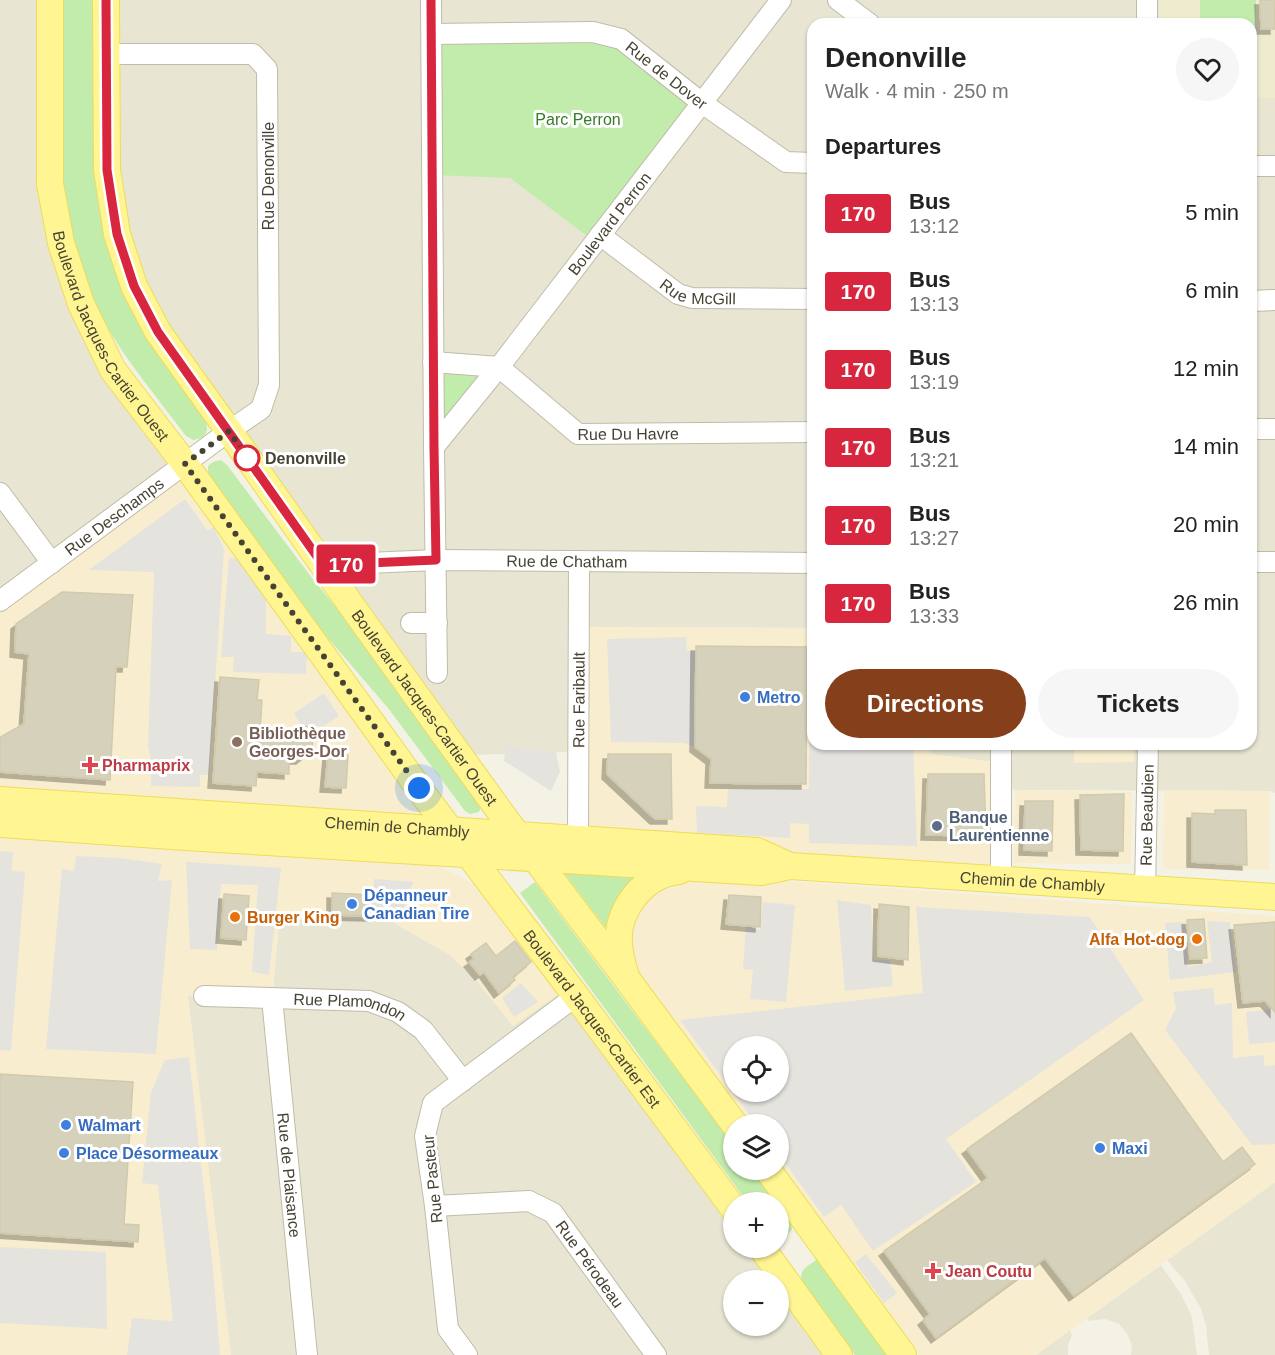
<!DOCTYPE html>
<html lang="en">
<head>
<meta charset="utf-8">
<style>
  body { margin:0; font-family:Helvetica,sans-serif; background:#f6f6f6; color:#222; height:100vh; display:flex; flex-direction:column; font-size:22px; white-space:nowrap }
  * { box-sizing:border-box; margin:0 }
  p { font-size:20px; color:#767676 }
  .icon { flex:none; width:33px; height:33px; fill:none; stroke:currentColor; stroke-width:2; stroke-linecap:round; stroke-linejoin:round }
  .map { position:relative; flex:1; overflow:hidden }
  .sheet { position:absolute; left:807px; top:18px; width:450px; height:732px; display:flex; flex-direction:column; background:#fff; border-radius:18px; box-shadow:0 2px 4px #0004 }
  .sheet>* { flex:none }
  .badge { padding:0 12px; border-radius:4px; font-size:21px; line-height:39px }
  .fabs { position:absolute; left:723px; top:1036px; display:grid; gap:12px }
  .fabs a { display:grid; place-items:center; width:66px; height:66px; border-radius:50%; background:#fff; box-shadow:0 2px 4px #0004; font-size:30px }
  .you { position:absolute; width:30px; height:30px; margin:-15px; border:4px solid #fff; border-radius:50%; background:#1a73e8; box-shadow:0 0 0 9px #1a73e833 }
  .map>.badge { position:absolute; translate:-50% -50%; box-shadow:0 0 0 3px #fff }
  h2 { padding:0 18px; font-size:22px; line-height:54px }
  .round { display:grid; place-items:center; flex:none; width:63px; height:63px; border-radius:32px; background:#f6f6f6 }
  .headline { display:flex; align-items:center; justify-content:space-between; height:102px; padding:0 18px }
  h1 { font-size:28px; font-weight:700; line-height:45px }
  .button { display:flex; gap:12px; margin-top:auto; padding:12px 18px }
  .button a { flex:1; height:69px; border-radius:36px; background:#853f1a; color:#fff; font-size:24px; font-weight:700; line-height:69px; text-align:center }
  .button a+a { background:#f6f6f6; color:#222 }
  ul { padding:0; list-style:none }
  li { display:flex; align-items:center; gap:18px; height:78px; padding:0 18px }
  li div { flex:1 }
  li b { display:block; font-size:22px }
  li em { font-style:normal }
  li .badge { min-width:66px; font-weight:700; text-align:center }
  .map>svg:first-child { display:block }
  .residential { fill:#e8e6d3 }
  .commercial { fill:#f8eecf; fill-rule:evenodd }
  .education { fill:#eeebce }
  .green { fill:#c2ecab }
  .parking { fill:#e4e3de; fill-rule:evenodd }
  .building { fill:#d6d1ba; stroke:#d2caad; stroke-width:1.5; filter:url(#shadow) }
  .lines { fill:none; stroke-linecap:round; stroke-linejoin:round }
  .minor-casing { stroke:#c0bca7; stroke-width:22 }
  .major-casing { stroke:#eddc5b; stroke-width:28 }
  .minor { stroke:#fff; stroke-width:20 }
  .major { stroke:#fff593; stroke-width:26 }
  .line-casing { stroke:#fff; stroke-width:14 }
  .line { stroke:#d7263d; stroke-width:9 }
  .walk { stroke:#474334; stroke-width:6; stroke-dasharray:0 10.8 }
  .stop-dot { fill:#fff; stroke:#d7263d; stroke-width:3 }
  .shop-dot { fill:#3f7fe0; stroke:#fff; stroke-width:2 }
  .education-dot { fill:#8d6e63; stroke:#fff; stroke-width:2 }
  .health-dot { fill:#e0444e; stroke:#fff; stroke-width:2 }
  .service-dot { fill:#5c6f8a; stroke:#fff; stroke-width:2 }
  .food-dot { fill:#e8710a; stroke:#fff; stroke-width:2 }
  .labels { text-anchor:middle; stroke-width:6; stroke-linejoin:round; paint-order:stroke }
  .street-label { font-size:16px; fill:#474334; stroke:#fff }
  .park-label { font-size:16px; fill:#347d23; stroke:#fff }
  .stop-label { font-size:16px; font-weight:bold; fill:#474334; stroke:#fff; text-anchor:start }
  .shop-label { font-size:16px; font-weight:bold; fill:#366cbe; stroke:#fff; text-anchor:start }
  .education-label { font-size:16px; font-weight:bold; fill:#785e54; stroke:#fff; text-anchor:start }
  .health-label { font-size:16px; font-weight:bold; fill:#be3a42; stroke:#fff; text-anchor:start }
  .service-label { font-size:16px; font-weight:bold; fill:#4e5e75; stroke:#fff; text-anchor:start }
  .food-label { font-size:16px; font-weight:bold; fill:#c56008; stroke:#fff; text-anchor:start }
</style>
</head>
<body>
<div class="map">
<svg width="1275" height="1355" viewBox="0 0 1275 1355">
  <defs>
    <filter id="shadow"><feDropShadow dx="-5" dy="5" stdDeviation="0" flood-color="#0004"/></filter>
  </defs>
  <rect width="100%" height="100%" fill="#f4f2e5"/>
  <path class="residential" d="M0,0H50V184L81,304L185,464L0,601Z
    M117,0H1275V793L1270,791L1015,790L992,787V762L931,754V744H1251V24H813V628L585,627L572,752L469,755L171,333L148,285L132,240L120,176L116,83Z
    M280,914L391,921L450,955L476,980L560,993L733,1227L734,1248H749L774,1281H734V1326H778L779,1287L829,1355H231L187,995L272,998Z
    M1275,1182V1355H1209L1206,1326L1201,1309L1185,1281L1167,1260Z
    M1161,1265L1181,1294L1192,1317L1197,1355H1131L1132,1345L1127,1334L1119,1324L1105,1319L1089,1321L1086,1319Z
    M1070,1330L1072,1335L1068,1345V1355H1036Z"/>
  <path class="commercial" d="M185,464L424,817L0,800V601Z
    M585,627L813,628V744H931V754L992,762L993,867L787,855L583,829Z
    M1074,744H1134V762L1074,763Z
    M1015,790L1132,792L1131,864L1014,863Z
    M1164,790L1270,791L1269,870L1163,869Z
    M0,824L427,860L465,879L491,895L560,993L513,1026L476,980L450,955L391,921L280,914L272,998L188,996L231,1355H0Z
    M704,875L1275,916V1182L1036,1355H919L779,1165L778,1125H749L644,984L628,953L632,911L644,893ZM734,1047H778V1092H734Z"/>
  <path class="education" d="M1159,0H1275V98H1251V24H1159Z"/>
  <path class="green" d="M63,0H95L97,189L108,248L135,315L147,338L205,418C209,430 208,438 193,440L186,436C154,393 113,346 92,297C77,261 64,212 63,173C62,150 63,128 63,105C63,70 63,35 63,0Z
    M1200,0H1256L1255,30H1251V24H1200Z
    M593,32L702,103L595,242L510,178L432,175V34Z
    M433,362L499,367L434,447Z
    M221,460L227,465L312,578L366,644L482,805L479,812L470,814L465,811L388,708L309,616L210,480L208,473V466L213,462Z
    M568,869L652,872L609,932L565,874Z
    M535,882L733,1144L734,1170H753L778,1203H748L520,893Z
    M778,1203L791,1222L792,1230L782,1238H778Z
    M816,1260H823L887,1355H855L802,1285C799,1269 804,1269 816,1260Z"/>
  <path class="parking" d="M185,499L207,530L214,528L224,549L209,775H200V787L151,786V759L148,747L154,572L89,570Z
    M229,558L243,559L266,594V634L291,636V652H307L306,674L233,672L234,657H221Z
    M810,632H813V744H913L917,846L809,843V824L790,823V838L697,833L696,806L727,807L728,789H809Z
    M686,637L687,651H696L695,747L684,743L611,742L607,639Z
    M324,693L339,716L324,726H301L294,713Z
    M506,747L556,752L560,772L551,791L504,761Z
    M0,851L13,852L12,871L25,872L11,1051L0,1050Z
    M76,856L120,858L162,864L158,881L172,880L156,1054L46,1049L62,869L74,871Z
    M186,862L281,868L269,975L252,972L258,885L221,884L217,950L190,949Z
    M374,879L413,882L401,918L372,913Z
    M837,900L871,905L874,960H890L893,986L845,991Z
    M763,902L795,905L786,1002L750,999L753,970L743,969L746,926L760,930Z
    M916,907L1090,917L1144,1000L946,1139L976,1182L873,1251L841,1205L824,1217L779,1154L778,1125H757L680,1020L923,993ZM734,1047H778V1092H734Z
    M1207,921L1230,922L1236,972L1170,980L1165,923L1185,922L1188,967L1212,962Z
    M521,983L538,1002L514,1017L502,998Z
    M1213,988L1215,1005L1232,1003L1233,1058L1264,1055V1066L1275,1065V1144L1252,1145L1165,1030L1176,1008L1173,992Z
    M1275,1009V1042L1249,1044L1246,1012Z
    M189,1057L213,1269L220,1355H127L132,1318L173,1321L158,1185L142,1183L151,1092L165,1060Z
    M0,1247L106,1252L107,1329L0,1323Z
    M866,1254L897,1293L884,1303L855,1262Z"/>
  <path class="building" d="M1260,0H1275V29H1261Z
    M62,592L133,595L127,667H116L110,780L0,772V737L24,724L29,654L15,652L16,624Z
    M696,646L807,647L806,784L710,783L711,759L695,747Z
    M220,677L259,680L257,700H262L260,732L295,736V726L314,727L312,750L301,759H289V774L257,772L256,786L213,783Z
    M328,754L348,755L346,788L325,787Z
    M608,754H671L672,819H655L607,774Z
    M928,774H984L986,836L926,835Z
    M1124,794L1123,851L1081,850L1080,795Z
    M1025,801H1053L1052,851L1024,850Z
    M1215,810H1246L1247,865L1192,862V813L1215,814Z
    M332,893L373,895L372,916L332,915Z
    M224,894L249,896L246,940L221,938Z
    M729,895L761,897L760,927L726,924Z
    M879,904L909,907L908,960L878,956Z
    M1204,919L1207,958L1190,959L1187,920Z
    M1275,922V1012L1265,1001L1243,1003L1234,925Z
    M515,941L531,962L513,977L515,980L499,993L484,972L480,975L469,962L474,959L471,954L486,943L496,956Z
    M1131,1033L1223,1162L1242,1147L1255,1164L1074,1296L1045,1258L936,1338L923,1320L930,1314L884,1251L988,1178L967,1149Z
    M0,1074L133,1082L124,1224L139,1225L138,1242L0,1233Z"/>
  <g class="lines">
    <defs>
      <g id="minor">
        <path d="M431,0L434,447L437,673"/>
        <path d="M838,0L870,24"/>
        <path d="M1147,0V24"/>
        <path id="s1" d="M432,34L593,32L621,39L702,103L786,162L813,163"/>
        <path d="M1251,166H1275"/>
        <path id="s2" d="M600,235L678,294L692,298L813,299"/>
        <path d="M1251,301L1275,300"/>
        <path id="s3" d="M433,362L499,367L578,434L813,432"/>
        <path d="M1251,429H1275"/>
        <path id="s4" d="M434,447L499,367L781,0"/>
        <path d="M0,493L52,563"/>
        <path d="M1251,562H1275"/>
        <path id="s5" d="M323,565L436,560L813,563"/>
        <path id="s6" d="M0,601L229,431L261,409L269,385L267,69L253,54H106"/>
        <path d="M411,623H437"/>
        <path id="s7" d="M578,838L579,561"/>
        <path d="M1001,879V744"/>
        <path id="s8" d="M1145,889L1148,744"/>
        <path id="s9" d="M204,996L369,1001L398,1012L423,1030L463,1081"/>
        <path id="s10" d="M272,998L307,1355"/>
        <path id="s11" d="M435,1206L529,1201L553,1213L656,1355"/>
        <path d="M467,1355L448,1329L435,1206L425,1136L433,1103L576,996"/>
      </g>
      <g id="major">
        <path id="s12" d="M50,0V184L61,243L81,304L113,370L185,464L426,798L576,996L734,1209"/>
        <path id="s13" d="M106,0L107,170L117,234L134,286L158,332L229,431L356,612L506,820L627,979L735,1125"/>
        <path id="s14" d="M0,800L757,851L790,866"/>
        <path id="s15" d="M0,824L186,837L761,872L790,866L1275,897"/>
        <path d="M625,973C621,960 617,940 620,926C625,905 640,885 660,876C666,873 673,872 679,871"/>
        <path d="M768,1170L903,1355"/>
        <path d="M762,1248L839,1355"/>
      </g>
    </defs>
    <use href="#minor" class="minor-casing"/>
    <use href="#major" class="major-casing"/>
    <use href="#minor" class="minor"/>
    <use href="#major" class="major"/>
  </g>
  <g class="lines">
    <defs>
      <path id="line" d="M106,0L107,170L117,234L134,286L158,332L323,565L436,560L434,447L431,0"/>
    </defs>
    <use href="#line" class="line-casing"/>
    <use href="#line" class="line"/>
    <path class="walk" d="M247,458L250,462L229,431L185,464L419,788"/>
  </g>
  <circle class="stop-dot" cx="247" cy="458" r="12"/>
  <g class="shop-dot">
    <circle cx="745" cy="697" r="6"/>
    <circle cx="352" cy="904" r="6"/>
    <circle cx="66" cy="1125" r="6"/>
    <circle cx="1100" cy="1148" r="6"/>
    <circle cx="64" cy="1153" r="6"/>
  </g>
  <circle class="education-dot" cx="237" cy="742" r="6"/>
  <g class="health-dot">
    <path d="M87 756h6v6h6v6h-6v6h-6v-6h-6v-6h6z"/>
    <path d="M930 1262h6v6h6v6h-6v6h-6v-6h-6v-6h6z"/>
  </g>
  <circle class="service-dot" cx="937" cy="826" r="6"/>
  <g class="food-dot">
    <circle cx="235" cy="917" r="6"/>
    <circle cx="1197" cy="939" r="6"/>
  </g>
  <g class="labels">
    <g class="street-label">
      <text dy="6" stroke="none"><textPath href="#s1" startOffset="248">Rue de Dover</textPath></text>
      <text transform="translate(268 176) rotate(-90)" y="6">Rue Denonville</text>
      <text dy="6" stroke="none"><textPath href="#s4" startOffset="284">Boulevard Perron</textPath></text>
      <text dy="6" stroke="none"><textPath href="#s2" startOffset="117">Rue McGill</textPath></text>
      <text dy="6" stroke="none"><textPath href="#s12" startOffset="350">Boulevard Jacques-Cartier Ouest</textPath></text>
      <text dy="6" stroke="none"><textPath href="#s3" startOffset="220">Rue Du Havre</textPath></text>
      <text dy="6" stroke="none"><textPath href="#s6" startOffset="142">Rue Deschamps</textPath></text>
      <text dy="6" stroke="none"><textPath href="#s5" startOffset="244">Rue de Chatham</textPath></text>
      <text dy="6" stroke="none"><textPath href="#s7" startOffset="138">Rue Faribault</textPath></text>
      <text dy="6" stroke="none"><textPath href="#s13" startOffset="802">Boulevard Jacques-Cartier Ouest</textPath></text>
      <text dy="6" stroke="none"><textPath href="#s8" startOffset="74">Rue Beaubien</textPath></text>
      <text dy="6" stroke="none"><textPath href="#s14" startOffset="398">Chemin de Chambly</textPath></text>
      <text dy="6" stroke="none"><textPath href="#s15" startOffset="1035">Chemin de Chambly</textPath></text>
      <text dy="6" stroke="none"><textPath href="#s9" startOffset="147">Rue Plamondon</textPath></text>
      <text dy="6" stroke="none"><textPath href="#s12" startOffset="1188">Boulevard Jacques-Cartier Est</textPath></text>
      <text dy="6" stroke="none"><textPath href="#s10" startOffset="178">Rue de Plaisance</textPath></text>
      <text transform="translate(432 1179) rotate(-96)" y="6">Rue Pasteur</text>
      <text dy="6" stroke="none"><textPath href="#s11" startOffset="184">Rue Pérodeau</textPath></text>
    </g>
    <g class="park-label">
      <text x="578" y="125">Parc Perron</text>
    </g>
    <g class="stop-label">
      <text x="265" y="464">Denonville</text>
    </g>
    <g class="shop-label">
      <text x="757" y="703">Metro</text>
      <text x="364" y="901">Dépanneur<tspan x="364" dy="18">Canadian Tire</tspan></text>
      <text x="78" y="1131">Walmart</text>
      <text x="1112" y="1154">Maxi</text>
      <text x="76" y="1159">Place Désormeaux</text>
    </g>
    <g class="education-label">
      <text x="249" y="739">Bibliothèque<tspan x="249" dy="18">Georges-Dor</tspan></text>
    </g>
    <g class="health-label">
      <text x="102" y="771">Pharmaprix</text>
      <text x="945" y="1277">Jean Coutu</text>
    </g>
    <g class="service-label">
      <text x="949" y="823">Banque<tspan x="949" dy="18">Laurentienne</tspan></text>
    </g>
    <g class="food-label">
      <text x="247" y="923">Burger King</text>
      <text x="1185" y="945" text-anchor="end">Alfa Hot-dog</text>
    </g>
  </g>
</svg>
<div class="fabs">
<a><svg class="icon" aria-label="locate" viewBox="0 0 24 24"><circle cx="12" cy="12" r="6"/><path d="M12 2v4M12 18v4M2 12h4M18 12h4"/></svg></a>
<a><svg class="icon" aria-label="layers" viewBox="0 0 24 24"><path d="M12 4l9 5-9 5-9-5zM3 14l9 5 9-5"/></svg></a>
<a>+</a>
<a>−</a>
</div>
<div class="you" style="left:419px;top:788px"></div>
<b class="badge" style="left:346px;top:564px;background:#d7263d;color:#fff">170</b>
<section class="sheet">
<div class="headline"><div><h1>Denonville</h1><p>Walk · 4 min · 250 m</p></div><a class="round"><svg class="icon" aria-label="heart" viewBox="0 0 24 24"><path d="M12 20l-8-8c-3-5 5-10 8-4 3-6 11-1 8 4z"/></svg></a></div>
<h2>Departures</h2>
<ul>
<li><span class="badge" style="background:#d7263d;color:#fff">170</span><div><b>Bus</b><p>13:12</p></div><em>5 min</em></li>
<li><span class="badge" style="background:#d7263d;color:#fff">170</span><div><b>Bus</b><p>13:13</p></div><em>6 min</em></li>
<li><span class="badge" style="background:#d7263d;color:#fff">170</span><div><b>Bus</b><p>13:19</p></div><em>12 min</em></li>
<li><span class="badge" style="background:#d7263d;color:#fff">170</span><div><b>Bus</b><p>13:21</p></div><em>14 min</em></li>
<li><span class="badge" style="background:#d7263d;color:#fff">170</span><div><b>Bus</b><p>13:27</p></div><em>20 min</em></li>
<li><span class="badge" style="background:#d7263d;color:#fff">170</span><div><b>Bus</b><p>13:33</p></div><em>26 min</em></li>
</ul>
<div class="button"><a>Directions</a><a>Tickets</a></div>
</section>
</div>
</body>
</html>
